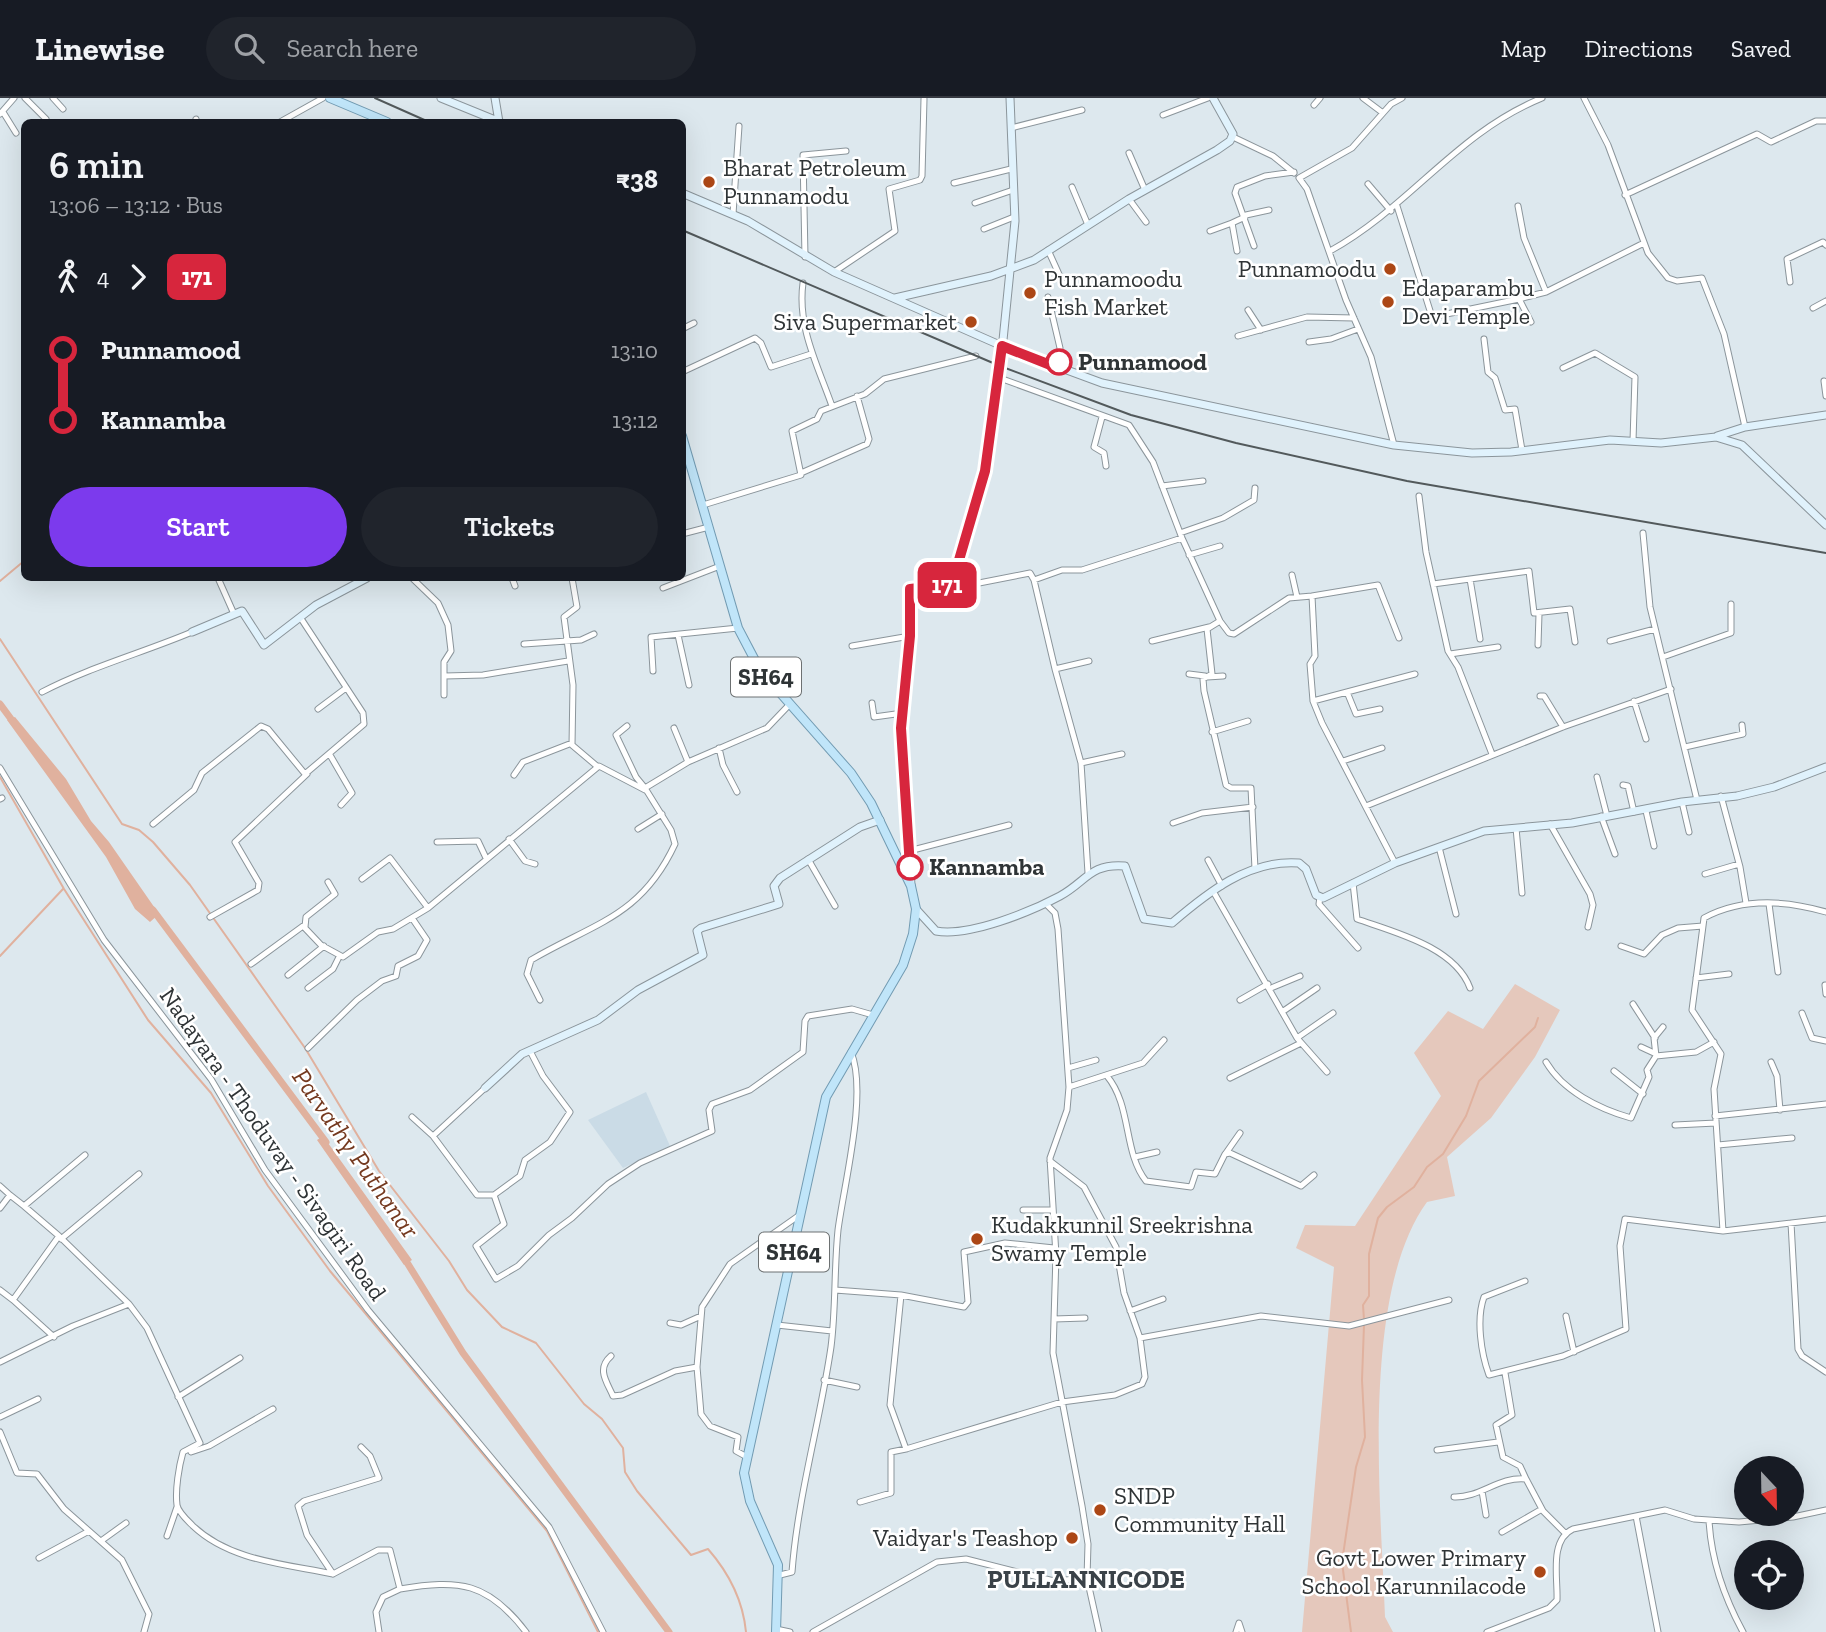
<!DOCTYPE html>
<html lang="en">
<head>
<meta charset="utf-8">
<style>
  body { margin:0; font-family:"Zilla Slab",serif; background:#20242c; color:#f1f3f6; height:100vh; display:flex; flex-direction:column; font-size:26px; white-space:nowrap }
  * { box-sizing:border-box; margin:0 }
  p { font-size:23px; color:#9ea1a6 }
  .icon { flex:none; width:38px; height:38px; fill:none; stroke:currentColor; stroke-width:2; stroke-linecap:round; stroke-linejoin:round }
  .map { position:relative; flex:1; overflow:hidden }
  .panel { position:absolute; left:21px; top:21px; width:665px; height:462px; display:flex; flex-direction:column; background:#171b24; border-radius:10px; box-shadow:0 7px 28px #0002 }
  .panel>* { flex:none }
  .badge { padding:0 14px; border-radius:10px; font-size:24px; line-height:46px }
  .needle { width:46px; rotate:158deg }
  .buttons { position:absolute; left:1734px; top:1358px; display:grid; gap:14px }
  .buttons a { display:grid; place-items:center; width:70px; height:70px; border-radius:50%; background:#171b24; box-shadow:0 7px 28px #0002; font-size:35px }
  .map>.badge { position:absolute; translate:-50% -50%; box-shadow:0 0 0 4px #fff }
  .legs { display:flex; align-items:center; gap:10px; height:77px; padding:0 28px; font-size:23px }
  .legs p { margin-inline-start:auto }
  .summary { display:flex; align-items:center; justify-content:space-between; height:119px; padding:0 28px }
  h1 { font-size:38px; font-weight:600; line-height:52px }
  .primary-button { display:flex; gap:14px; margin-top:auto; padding:14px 28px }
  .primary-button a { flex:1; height:80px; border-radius:42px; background:#7c3aed; color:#fff; font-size:28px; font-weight:600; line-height:80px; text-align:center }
  .primary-button a+a { background:#20242c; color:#f1f3f6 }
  ul { padding:0 28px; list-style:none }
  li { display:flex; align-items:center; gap:24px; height:70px; font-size:26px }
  li i { display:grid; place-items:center; width:10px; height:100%; margin:0 9px; background:currentColor }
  li i::after { content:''; width:18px; height:18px; margin:-9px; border:5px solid; border-radius:50%; background:#171b24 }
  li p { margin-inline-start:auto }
  li:first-child i { background:linear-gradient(#0000 50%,currentColor 0) }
  li:last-child i { background:linear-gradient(currentColor 50%,#0000 0) }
  header { display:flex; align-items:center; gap:42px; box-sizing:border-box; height:98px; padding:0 35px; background:#171b24; border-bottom:2px solid #363941 }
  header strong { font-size:33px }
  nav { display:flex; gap:38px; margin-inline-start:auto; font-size:24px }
  .search { width:490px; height:63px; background:#20242c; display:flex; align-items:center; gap:18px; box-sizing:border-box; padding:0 24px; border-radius:38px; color:#9ea1a6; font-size:26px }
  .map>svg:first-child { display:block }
  .built { fill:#cadbe6 }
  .green { fill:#e5c8bc }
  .water { fill:#e0b19e }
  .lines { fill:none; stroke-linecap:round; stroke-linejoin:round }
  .stream { stroke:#e0b19e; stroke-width:2 }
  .canal { stroke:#e0b19e; stroke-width:7 }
  .street-casing { stroke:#8b959b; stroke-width:7 }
  .secondary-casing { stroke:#8b959b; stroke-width:9 }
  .primary-casing { stroke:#729bb2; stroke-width:10 }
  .street { stroke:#fff; stroke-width:5 }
  .secondary { stroke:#e0f2fc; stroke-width:7 }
  .primary { stroke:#c0e5f9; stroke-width:8 }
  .rail { stroke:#52595b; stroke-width:2 }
  .line-1-casing { stroke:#fff; stroke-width:16 }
  .line-1 { stroke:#d7263d; stroke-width:10 }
  .poi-dot { fill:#ac4716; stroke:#fff; stroke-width:2.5 }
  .stop-1-dot { fill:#fff; stroke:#d7263d; stroke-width:3.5 }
  .labels { text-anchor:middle; stroke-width:5; stroke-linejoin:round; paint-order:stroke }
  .shield { fill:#fff; stroke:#6d7172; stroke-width:2 }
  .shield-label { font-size:23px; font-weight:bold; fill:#2f3436 }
  .poi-label { font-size:24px; fill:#2f3436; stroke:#fff; text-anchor:start }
  .stop-label { font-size:24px; font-weight:bold; fill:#2f3436; stroke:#fff; text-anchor:start }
  .street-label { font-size:24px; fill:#2f3436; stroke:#fff }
  .water-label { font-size:26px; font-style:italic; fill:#74391f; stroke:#fff }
  .neighbourhood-label { font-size:26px; font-weight:bold; fill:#3a4248; stroke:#fff }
</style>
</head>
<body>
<header>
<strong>Linewise</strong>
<div class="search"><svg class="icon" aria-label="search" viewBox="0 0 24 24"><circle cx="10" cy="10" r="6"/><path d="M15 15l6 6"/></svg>Search here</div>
<nav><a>Map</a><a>Directions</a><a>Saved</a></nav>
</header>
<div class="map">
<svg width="1826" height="1534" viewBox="0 0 1826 1534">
  <rect width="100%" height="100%" fill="#dde8ee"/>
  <path class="built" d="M646,994L670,1048L623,1070L588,1022Z"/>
  <path class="green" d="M1515,886L1560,912L1535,959L1491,1020L1447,1059L1455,1098L1427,1104C1360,1196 1381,1407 1385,1519L1393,1534H1302L1334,1169L1296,1150L1305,1127L1355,1128L1441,998L1414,955L1448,913L1483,931Z"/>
  <path class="water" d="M15,619L66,681L91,723L109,744L159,816L150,824L135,811L106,759L7,622Z
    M323,1038L412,1162L404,1167L317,1042Z"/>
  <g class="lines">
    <path class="stream" d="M0,483L24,463
      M0,541L122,726L139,732L153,744L190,787L305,950L379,1073L449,1163L467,1192L502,1229L536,1245L584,1306L602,1321L623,1350L625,1374L637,1393L691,1457L708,1451C729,1475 743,1503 746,1534
      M0,679L64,791L148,922L211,995L268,1088L330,1173L547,1433L598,1534
      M0,858L63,791
      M1364,1222L1363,1207L1369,1198V1156L1378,1120L1387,1109L1414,1089L1427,1069L1443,1056L1466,1018L1479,983L1535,929L1538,920
      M1351,1534L1342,1464L1356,1369L1365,1339L1362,1282L1364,1227"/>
    <path class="canal" d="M0,606L14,625
      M153,812L326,1044
      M403,1158L463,1255L669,1534"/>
    <defs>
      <path id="street" d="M25,0L46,21
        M53,0L63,11
        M1363,0L1383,15
        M1584,0L1608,47L1648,155L1668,180L1677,183L1702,180L1724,236L1745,329
        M1314,7L1320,0
        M3,14L16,35
        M0,16L14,0
        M1163,17L1208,0
        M196,21L197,24
        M280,24L323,0
        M1011,30L1082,12
        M1233,39L1273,58L1294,75
        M1129,55L1145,92
        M954,85L1011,71
        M1368,86L1391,113
        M1072,89L1088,127
        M1625,97L1757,36L1771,44L1816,23H1826
        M1129,101L1146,124
        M975,105L1013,92
        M1397,108L1432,219L1519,201L1531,224
        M1518,108L1524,140L1546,194
        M733,116L739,28
        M1246,117L1269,112
        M984,131L1014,119
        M1210,133L1232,125
        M1254,148L1235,95L1237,89L1265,78L1294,74
        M1048,152L1063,185
        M1237,153L1232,125L1245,119
        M1330,153C1411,108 1456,35 1542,0
        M805,159L803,57L846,53
        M834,174L895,133L889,91L920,82L922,78L924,1
        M1790,184L1787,161L1823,144L1826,147
        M803,185C797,229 818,268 832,308
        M1048,199L1060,250L1058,270
        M1519,201L1546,194L1644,145
        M1813,210L1826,203
        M1248,212L1261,232
        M682,231L694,225
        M1238,238L1307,219L1354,220
        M1484,241L1488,274L1495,280L1505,312L1515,311L1522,352
        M1309,244L1331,241L1358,231
        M1563,270L1595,255L1635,279L1633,343
        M682,274L755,240L761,245L771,269L811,256
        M997,279L1129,327L1153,364L1182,440L1220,523L1229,535L1234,536L1289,500L1312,498L1315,558L1310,566L1313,603L1322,625L1395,765
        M1824,283L1826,298
        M1102,319L1094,349L1104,355L1106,368
        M1394,347L1371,259L1346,202L1307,91L1299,80L1352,50L1391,6L1402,0
        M801,375L867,346L869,341L857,298
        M1162,388L1203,383
        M1419,398L1426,454L1448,553L1458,569L1492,656
        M703,407L801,377L792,333L817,321L821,313L865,296L884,281L976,258
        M1180,435L1223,420L1254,402L1255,390
        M1643,435L1650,509L1697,702
        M682,436L709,429
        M1189,457L1220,448
        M1292,477L1297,499
        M218,480L234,516
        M412,480L438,505L448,527L451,553L444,564V597
        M512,480L515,488
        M572,480L577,509L564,519L573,587L572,647L598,669
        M1470,481L1480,541
        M1034,482L1055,571L1089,563
        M1433,486L1529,473L1534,515L1570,511L1575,544
        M952,487L974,486L1030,475L1034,482L1062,472H1082L1182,440
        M663,490L720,468
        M1312,498L1378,487L1399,540
        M1220,523L1207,531L1212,576L1203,581L1204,593L1226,687L1231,690H1251L1255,771
        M678,537L689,587
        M1152,543L1209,529
        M1610,543L1655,531
        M524,546L581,542L594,536
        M1538,547L1539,516
        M852,548L910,538
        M1450,556L1498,549
        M1663,559L1731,535V506
        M1055,571L1081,665L1122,656
        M653,573L651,539L738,530
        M1189,576L1205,578
        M445,578L483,577L568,563
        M1207,579L1223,578
        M42,594C90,569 142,555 192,534
        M1347,594L1356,616L1380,611
        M1540,598H1544L1563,629
        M1313,603L1415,576
        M1634,603L1646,641
        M872,605L874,619L903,615
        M318,611L346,590
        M627,628L616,637L636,679L645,690
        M674,630L688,664
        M1212,634L1248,623
        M1685,649L1743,636L1742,627
        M719,650L723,667L737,694
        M330,657L352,695L341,707
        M1343,663L1382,650
        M1081,665L1088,775
        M0,670L104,842L211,981L265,1072L368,1212L549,1429L603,1534
        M514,677L523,664L572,645
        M1597,679L1607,718
        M1623,687L1628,688L1634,714
        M1721,698L1740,769L1746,805
        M0,701L2,700
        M1682,704L1689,734
        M1366,708L1563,629L1671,591
        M1646,713L1654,748
        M1601,718L1615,756
        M1173,725L1202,715L1253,709
        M153,726L194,692L202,675L261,628L268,631L305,676L364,626L363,615L300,519
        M1550,726L1590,796L1593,807L1588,829
        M1516,730L1522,795
        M638,731L662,716
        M509,741L525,763L535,766
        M437,744L478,743L486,760
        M1439,749L1456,816
        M909,753L1009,727
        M808,761L835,808
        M1208,762L1222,788
        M1705,776L1739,766
        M362,781L390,760L428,810
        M1353,785L1357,821C1394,834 1455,849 1470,890
        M1213,793L1297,940L1327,974
        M1320,799L1319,806L1358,850
        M1045,805L1055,815L1058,831L1069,989L1067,1012L1050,1060L1056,1157L1053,1255L1082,1408L1088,1446L1087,1480L1099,1534
        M1769,806L1778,874
        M210,819L258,792L259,785L235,744L307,676
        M1703,828L1692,912L1721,956L1714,991L1723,1133
        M305,829L306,819L335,796L328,784
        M1621,848L1644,856L1662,837L1678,830L1703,828L1704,820C1743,799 1785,802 1826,814
        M251,866L303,828L321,847L343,859L378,834L393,831L428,810L599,668L645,692
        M288,877L324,848
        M1696,880L1729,876
        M1825,887L1826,896
        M308,890L333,871L339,859
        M1271,890L1300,878
        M540,902L527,876L531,862C594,825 641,819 675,746L671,732L645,690L688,664L767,630L789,607
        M1240,902L1268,886
        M1633,906L1655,940
        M1282,914L1317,890
        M1802,915L1812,940L1826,943
        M1297,940L1333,915
        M1641,949L1654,955
        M308,950L357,902L382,883L396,878L398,868L418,858L427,842L412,820
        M530,953L543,978L570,1014L550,1044L525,1062L520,1078L494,1097L504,1126L476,1148L496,1181L518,1168L549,1137L572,1120L608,1086L640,1065L712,1033L709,1012L712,1006L750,992L803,954L805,923L808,918L852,911L873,917
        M1656,958L1654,940L1663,929
        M1546,964C1563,993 1599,1011 1631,1020L1649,979L1647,972L1656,958L1696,954L1714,944
        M1771,964L1777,978L1780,1012
        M1068,970L1096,962
        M1614,973L1643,996
        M1107,978C1132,1008 1123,1054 1146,1083L1191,1089L1196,1074L1215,1076L1225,1056L1230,1055L1301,1088L1314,1077
        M1230,980L1301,945
        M1069,989L1143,965L1164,942
        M1715,1018L1826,1006
        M412,1019L433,1038L485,990
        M1675,1027L1716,1025
        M433,1038L477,1097H494
        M1718,1047L1792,1040
        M1226,1055L1240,1035
        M1135,1059L1157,1054
        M0,1088L10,1097
        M0,1110L10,1097L24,1108
        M1023,1112H1052
        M1791,1125L1798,1251L1802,1258L1826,1274
        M59,1138L24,1108L85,1057
        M61,1141L139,1076
        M1525,1183L1484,1199C1476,1221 1481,1255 1489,1277L1563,1258L1626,1231L1620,1148L1625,1121L1723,1133L1826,1121
        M0,1192L13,1202
        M835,1192L901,1197L964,1209L968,1204L964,1154L1005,1145L1054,1150
        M901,1197L890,1307L906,1351L1062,1304L1115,1297L1142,1286L1145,1279L1140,1240L1124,1195L1116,1149L1084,1089L1050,1063
        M1130,1213L1163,1201
        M1566,1218L1574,1254
        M1054,1221L1085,1220
        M670,1225L681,1227L701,1218
        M777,1227L832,1233
        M54,1239L13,1202L59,1138L129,1206
        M1140,1240L1261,1218L1349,1228L1449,1202
        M611,1258C596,1271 607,1284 613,1298L622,1297L675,1273L697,1269
        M0,1264L73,1228L129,1206L147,1230L200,1345L183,1354C179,1368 175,1392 177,1407C178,1414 188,1423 193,1428C230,1463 285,1466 333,1476L378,1452H390L400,1491L383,1499L376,1514L379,1534
        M1505,1275L1512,1317L1496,1327L1503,1359L1520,1368L1526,1381
        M824,1282L857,1289
        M178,1299L240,1260
        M0,1319L38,1301
        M0,1334L17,1375L37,1376L64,1411L122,1462L149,1516L144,1534
        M1437,1352L1498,1344
        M191,1354L209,1348L273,1311
        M747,1359L736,1353L738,1339L710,1328L701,1316L697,1269L702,1209L730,1166L801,1116
        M1482,1393L1486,1417
        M1454,1399C1480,1400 1499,1378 1526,1381L1543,1413L1565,1435
        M860,1404L891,1395V1354L906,1351
        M1636,1418L1658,1534
        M1709,1422C1711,1462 1724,1499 1743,1534
        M1502,1434L1542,1411
        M167,1438L177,1409
        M101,1443L126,1425
        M39,1460L89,1433
        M333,1476L307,1437L298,1408L304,1403L379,1380L370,1358L361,1349
        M780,1477L792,1474C798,1397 820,1324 831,1249C836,1210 834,1171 838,1132C844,1086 868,995 851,954
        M400,1491C459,1481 488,1484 526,1534
        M776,1531L790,1534
        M813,1534L937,1464L966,1461L1054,1483L1087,1480
        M1236,1534L1239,1525L1242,1534
        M1487,1534L1549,1510L1557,1502C1558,1480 1549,1442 1573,1431L1665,1412L1694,1421L1739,1424L1793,1419L1826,1412"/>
      <path id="secondary" d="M441,0L500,24
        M495,0L499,24
        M682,95L748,123L834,174L1002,248L1102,285L1394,347L1472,355L1511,354L1610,342L1661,345L1716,339L1742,347L1826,427
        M895,200L991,178L1034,162L1129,101L1217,52L1230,43L1233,36L1213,0
        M1717,338L1745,329L1826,317
        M192,534L242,513L264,547L316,507L367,480
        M911,787L901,630L910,538V491L952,487L985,373L1001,262L1015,123L1010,0
        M916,811L936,833C969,839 1030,814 1060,798C1086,784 1090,765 1125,768L1144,821L1172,825C1207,795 1249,761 1299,765L1306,771L1316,797L1323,800L1395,765L1484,733L1572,725L1682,704L1737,698L1774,689L1826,669
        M485,990L522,956L598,922L638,892L703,857L697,833L701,830L779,806L774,788L780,780L860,729L880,722"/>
      <path id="primary" d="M330,0L387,24
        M682,338L738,530L760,572L851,675L871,705L911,788L916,811L913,836L903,867L826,999L744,1375L750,1403L778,1467L776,1534"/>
    </defs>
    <use href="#street" class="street-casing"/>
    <use href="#secondary" class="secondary-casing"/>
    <use href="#primary" class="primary-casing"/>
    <use href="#street" class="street"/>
    <use href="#secondary" class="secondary"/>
    <use href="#primary" class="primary"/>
    <path class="rail" d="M375,0L429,24
      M682,132L1000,268L1131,317L1236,345L1407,383L1826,455"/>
  </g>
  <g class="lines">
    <defs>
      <path id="line-1" d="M910,769L901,630L910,538V491L952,486L985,373L1002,248L1058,270L1059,264"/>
    </defs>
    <use href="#line-1" class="line-1-casing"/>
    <use href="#line-1" class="line-1"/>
  </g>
  <g class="poi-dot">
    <circle cx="709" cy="84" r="7"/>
    <circle cx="1390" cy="171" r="7"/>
    <circle cx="1030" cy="195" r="7"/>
    <circle cx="1388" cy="204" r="7"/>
    <circle cx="971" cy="224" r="7"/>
    <circle cx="977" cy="1141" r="7"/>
    <circle cx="1100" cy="1412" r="7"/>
    <circle cx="1072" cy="1440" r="7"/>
    <circle cx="1540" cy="1474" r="7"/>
  </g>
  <g class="stop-1-dot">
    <circle cx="1059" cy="264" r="12"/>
    <circle cx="910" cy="769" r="12"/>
  </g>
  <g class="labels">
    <g class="shield">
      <rect x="731" y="559.5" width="70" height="39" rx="5"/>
      <rect x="759" y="1134.5" width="70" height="39" rx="5"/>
    </g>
    <g class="shield-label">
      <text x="766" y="587">SH64</text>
      <text x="794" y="1162">SH64</text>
    </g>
    <g class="poi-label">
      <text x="723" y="78">Bharat Petroleum<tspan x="723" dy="28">Punnamodu</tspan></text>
      <text x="1376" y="179" text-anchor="end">Punnamoodu</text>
      <text x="1044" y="189">Punnamoodu<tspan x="1044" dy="28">Fish Market</tspan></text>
      <text x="1402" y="198">Edaparambu<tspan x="1402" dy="28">Devi Temple</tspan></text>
      <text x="957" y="232" text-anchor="end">Siva Supermarket</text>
      <text x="991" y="1135">Kudakkunnil Sreekrishna<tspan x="991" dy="28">Swamy Temple</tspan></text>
      <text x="1114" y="1406">SNDP<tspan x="1114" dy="28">Community Hall</tspan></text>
      <text x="1058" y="1448" text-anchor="end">Vaidyar's Teashop</text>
      <text x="1526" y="1468" text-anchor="end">Govt Lower Primary<tspan x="1526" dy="28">School Karunnilacode</tspan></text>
    </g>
    <g class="stop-label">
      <text x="1078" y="272">Punnamood</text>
      <text x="929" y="777">Kannamba</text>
    </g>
    <g class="street-label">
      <text transform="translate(273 1046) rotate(55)" y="8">Nadayara - Thoduvay - Sivagiri Road</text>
    </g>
    <g class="water-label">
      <text transform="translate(356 1055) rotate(55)" y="9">Parvathy Puthanar</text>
    </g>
    <g class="neighbourhood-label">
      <text x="1086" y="1490">PULLANNICODE</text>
    </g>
  </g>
</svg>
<div class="buttons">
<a><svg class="needle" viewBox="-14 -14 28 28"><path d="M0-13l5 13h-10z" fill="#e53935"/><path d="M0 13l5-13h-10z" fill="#9ea1a6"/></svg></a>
<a><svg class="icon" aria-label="locate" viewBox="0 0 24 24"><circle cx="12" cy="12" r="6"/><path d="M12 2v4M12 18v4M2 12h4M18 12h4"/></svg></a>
</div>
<b class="badge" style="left:947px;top:487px;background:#d7263d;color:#fff">171</b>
<section class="panel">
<div class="summary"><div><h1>6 min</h1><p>13:06 – 13:12 · Bus</p></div><b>₹38</b></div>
<div class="legs"><svg class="icon" aria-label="walk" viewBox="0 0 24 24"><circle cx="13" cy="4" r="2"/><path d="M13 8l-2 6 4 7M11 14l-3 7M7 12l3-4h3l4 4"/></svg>4<svg class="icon" aria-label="forward" viewBox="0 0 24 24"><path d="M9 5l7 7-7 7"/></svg><b class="badge" style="background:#d7263d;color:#fff">171</b></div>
<ul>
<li><i style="color:#d7263d"></i><b>Punnamood</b><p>13:10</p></li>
<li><i style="color:#d7263d"></i><b>Kannamba</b><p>13:12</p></li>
</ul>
<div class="primary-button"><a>Start</a><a>Tickets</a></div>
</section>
</div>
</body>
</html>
